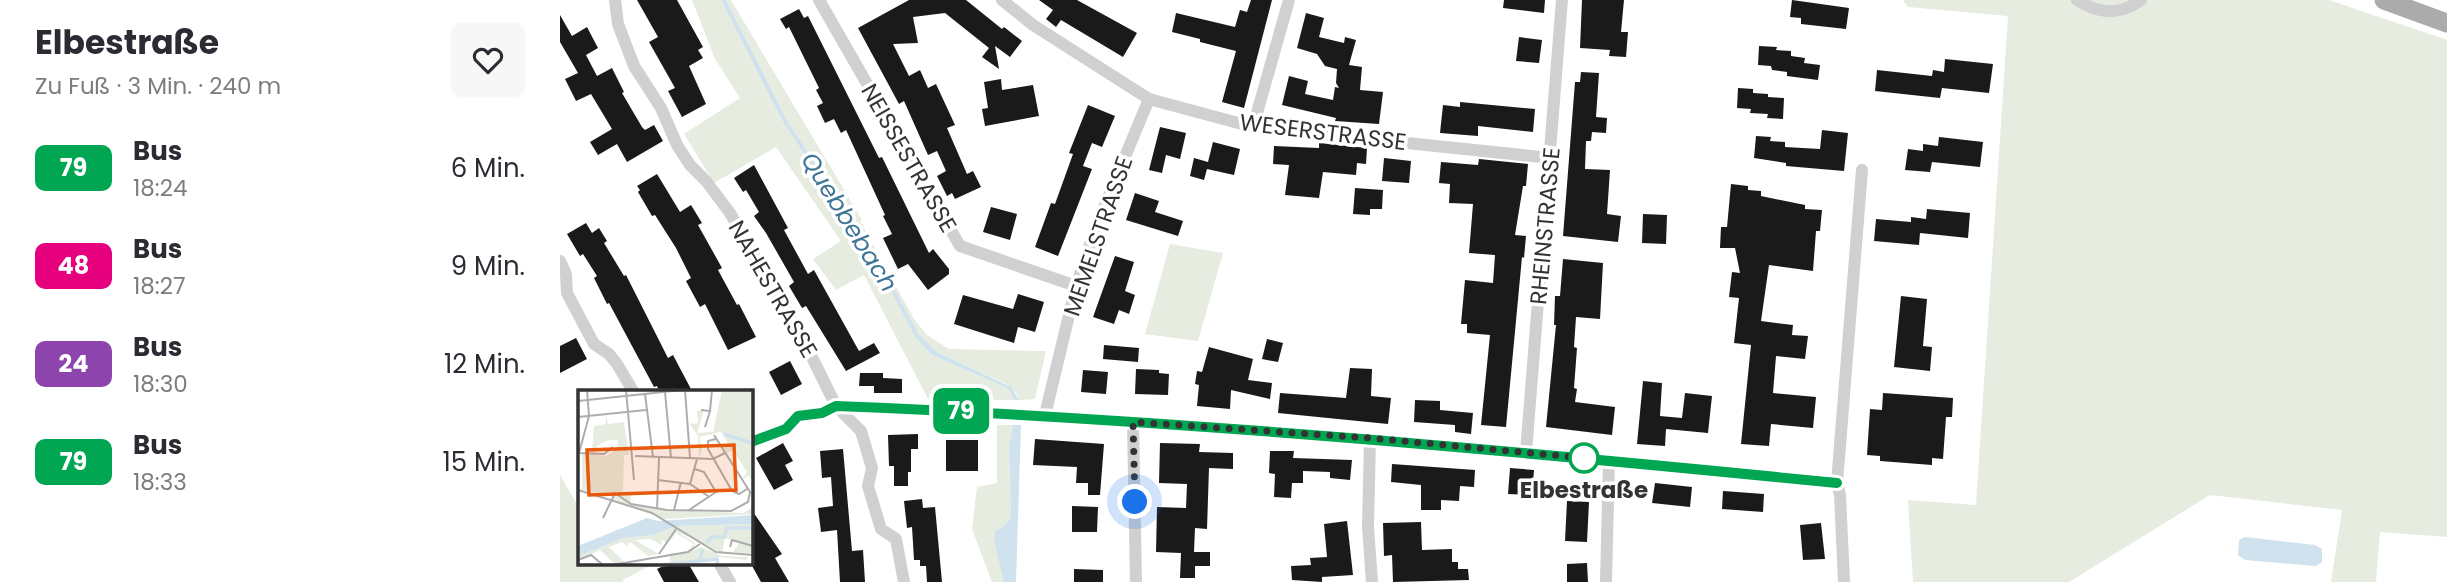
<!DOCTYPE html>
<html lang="de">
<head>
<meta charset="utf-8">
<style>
  body { margin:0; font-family:Poppins,sans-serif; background:#f7f7f7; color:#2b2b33; height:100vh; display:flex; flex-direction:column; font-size:26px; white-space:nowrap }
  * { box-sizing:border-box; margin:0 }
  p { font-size:23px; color:#7c7c81 }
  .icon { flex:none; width:38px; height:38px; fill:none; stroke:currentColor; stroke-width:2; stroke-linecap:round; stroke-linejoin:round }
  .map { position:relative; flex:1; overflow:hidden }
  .sheet { display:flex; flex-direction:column; background:#fff; width:560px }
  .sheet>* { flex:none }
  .badge { padding:0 14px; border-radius:10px; font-size:24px; line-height:46px }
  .you { position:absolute; width:35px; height:35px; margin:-18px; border:5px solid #fff; border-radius:50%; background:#1a73e8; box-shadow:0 0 0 10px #1a73e833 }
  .map>.badge { position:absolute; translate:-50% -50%; box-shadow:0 0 0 4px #fff }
  .round { display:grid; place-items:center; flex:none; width:74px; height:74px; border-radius:10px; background:#f7f7f7 }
  .head { display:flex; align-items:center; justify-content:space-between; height:119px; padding:0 35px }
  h1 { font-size:33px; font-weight:700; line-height:52px }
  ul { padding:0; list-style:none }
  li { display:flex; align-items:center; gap:21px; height:98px; padding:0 35px }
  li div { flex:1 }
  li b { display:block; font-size:26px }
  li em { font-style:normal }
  li .badge { min-width:77px; font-weight:700; text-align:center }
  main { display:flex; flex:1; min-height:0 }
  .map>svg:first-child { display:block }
  .green { fill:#e6ecdf }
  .water { fill:#cfe2ee }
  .building { fill:#1a1a1a }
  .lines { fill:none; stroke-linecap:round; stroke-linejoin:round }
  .minor { stroke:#d0d0d0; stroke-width:12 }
  .primary { stroke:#ababab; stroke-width:19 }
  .line-casing { stroke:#fff; stroke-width:16 }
  .line { stroke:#00a651; stroke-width:10 }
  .walk { stroke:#333; stroke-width:7; stroke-dasharray:0 12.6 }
  .stop-dot { fill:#fff; stroke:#00a651; stroke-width:3.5 }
  .labels { text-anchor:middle; stroke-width:7; stroke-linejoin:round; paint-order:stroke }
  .street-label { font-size:23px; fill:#333; stroke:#fff }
  .stop-label { font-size:23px; font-weight:bold; fill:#333; stroke:#fff }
  .water-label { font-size:24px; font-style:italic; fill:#3f7597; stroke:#fff }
  .inset-river { fill:none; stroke:#cfe2ee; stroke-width:3.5 }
  .inset-road { fill:none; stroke:#adadad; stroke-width:2 }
  .view { fill:#e8590c; fill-opacity:0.15; stroke:#e8590c; stroke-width:3.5 }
  .inset-edge { fill:none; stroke:#333; stroke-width:3.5 }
</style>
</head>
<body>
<main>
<section class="sheet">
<div class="head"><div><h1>Elbestraße</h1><p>Zu Fuß · 3 Min. · 240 m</p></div><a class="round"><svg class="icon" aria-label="heart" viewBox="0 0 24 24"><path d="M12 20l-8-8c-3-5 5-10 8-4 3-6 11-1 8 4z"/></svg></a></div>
<ul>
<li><span class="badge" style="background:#00a651;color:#fff">79</span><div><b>Bus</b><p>18:24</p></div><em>6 Min.</em></li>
<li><span class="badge" style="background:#e6007e;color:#fff">48</span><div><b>Bus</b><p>18:27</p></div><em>9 Min.</em></li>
<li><span class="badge" style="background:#8e44ad;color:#fff">24</span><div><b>Bus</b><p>18:30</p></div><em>12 Min.</em></li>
<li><span class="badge" style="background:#00a651;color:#fff">79</span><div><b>Bus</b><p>18:33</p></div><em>15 Min.</em></li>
</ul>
</section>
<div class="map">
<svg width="1887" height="582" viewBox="0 0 1887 582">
  <rect width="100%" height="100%" fill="#fff"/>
  <path class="green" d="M132,0H161L223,122L314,259L355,337L372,355L449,389L454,400L368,399L304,275L276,290L253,259L281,241L216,147L154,183L124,134L180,98L155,59Z
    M166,0H171L302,220L300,221L354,319L367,335L389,349L486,351L475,399L459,400L456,393L446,384L377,352L359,336L317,257L226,119Z
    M1343,0H1769L1887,40V537L1820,532L1816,582H1771L1782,510L1650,495L1509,582H1353L1348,500L1416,505L1448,16L1348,7Z
    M610,244L663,253L638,341L585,334Z
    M437,425H453L449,446L451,517L442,528L439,529L444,582H432L412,529L417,487L437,483Z
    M0,475L19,508V563H95L63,580V582H0Z"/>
  <path class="water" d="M161,0H166L226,119L317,257L359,335L377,352L451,387L459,400H454L449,389L372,355L355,337L314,259L223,122Z
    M453,425H461L456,582H444L434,540L436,530L442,528L451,517L449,446Z
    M1685,537L1755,545L1762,549V562L1756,566L1685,560L1678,555L1679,540Z"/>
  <path class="building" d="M77,0H117L143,47L138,50L143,58L129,66L146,104L122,117L108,91L115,88L89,42L98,37Z
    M349,0H406L442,29L444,27L462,41L450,57L435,46L439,69L422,57L429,48L385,13L353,17L358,43L333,44L349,76L360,70L368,88L376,84L395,125L387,128L407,174L413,171L421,187L395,199L392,193L387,196L377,176L386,171L377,151L368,155L344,101L339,104L298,28Z
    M479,0H517L577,33L563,57L501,20L496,27L486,19L493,10Z
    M691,0H712L684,108L662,102L676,51L640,42V39L612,32L616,13L675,27L680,10L687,12Z
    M944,0H985L984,13L943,8Z
    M1022,0H1064L1061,32H1068L1066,57L1049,56L1050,50L1020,48Z
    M1232,0L1289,8L1286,29L1241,24V18L1230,17Z
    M239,9L244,18L248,16L319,158L322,157L369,253L373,249L389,269V274L368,290L348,264L338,269L323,238L332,234L323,216L325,215L286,130L281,133L274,119L265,123L257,106L263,103L256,90L259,88L229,27L226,29L220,19Z
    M746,13L764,18L759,37L784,43L785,37L796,40L789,65L802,67L800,90L823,92L819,124L775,121L776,118L722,105L729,76L748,81L745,94L773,100L775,87L779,88L776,83L777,69L765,66L757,54L737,48Z
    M0,15L12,36L27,27L38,48L26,55L37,76L52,68L64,92L62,93L82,127L85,130L94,125L103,141L67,162L57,144L38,155L30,142L52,129L31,94L16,101L5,79L18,73L0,42Z
    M959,37L982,40L979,63L956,61Z
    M1199,46L1217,47L1216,50L1231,51V56L1245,58L1244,63L1260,65L1258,80L1227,76V72L1212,70L1211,66L1198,65Z
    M1385,59L1433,64L1429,93L1382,88L1380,98L1315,91L1317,70L1372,76L1373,70L1384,72Z
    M1021,72L1039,73L1036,117L1047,118L1046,133L1032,132L1031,141H1026L1025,169L1050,170L1047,214L1061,216L1058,242L1003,236L1015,82H1020Z
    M441,79L442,90L473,85L479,116L425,126L422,109L428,108L424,82Z
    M1178,88L1193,89V93L1208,94V97L1224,98L1223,119L1207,118L1208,114L1190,113L1191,109L1177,108Z
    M900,102L975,109L973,132L918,126V136L880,133L883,105L900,107Z
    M528,105L555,116L542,147L532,143L523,166L532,169L498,256L475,247L491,203L495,204L513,154L509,153Z
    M600,127L626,133L620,159L606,155L602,173L589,170Z
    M1262,130L1288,133L1284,171L1226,166V163L1194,158L1196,136L1211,137L1210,141L1225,142V147L1260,149Z
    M1379,137L1423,142L1420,167L1372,162L1370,172L1345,170L1348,149L1363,151V144L1378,146Z
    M653,142L680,149L674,175L647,169L644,180L630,176L634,158L648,162Z
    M759,143L807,148L806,164L797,163L796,175L763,172L759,198L725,195L729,165L713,164L714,146L759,148Z
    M824,158L851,161L849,183L822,181Z
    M919,159L968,164L966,186H963L955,235L966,236L964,258L962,257L946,427L921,425L930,335L907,333V324H901L905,280L933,283L935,255L909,253L913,204L889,203L890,184L879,183L881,162L918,165Z
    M194,165L228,228L224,230L248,274L254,270L299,351L314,343L320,353L286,371L246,306L242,308L229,286L234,282L206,233L194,216L199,212L186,190L183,192L174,178Z
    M97,174L120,212L131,205L142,223L138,225L162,268L158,270L177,305L179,304L196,337L168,350L145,304L140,307L126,281L131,278L116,248L95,215L92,216L78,192L80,190L77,186Z
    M1171,184L1188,186V190L1201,191V196L1245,205V209L1262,210L1260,231H1256L1253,271L1209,265L1201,321L1233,325L1232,335L1248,336L1245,359L1216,356L1213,393L1256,397L1253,428L1211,424L1209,446L1181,444L1191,345L1174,343L1179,298L1169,297L1172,272L1180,273L1175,248H1160L1161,227H1167Z
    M795,188L823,190L822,209H810V215L793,214Z
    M575,193L599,201L595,212L623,221L618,236L566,220Z
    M431,207L457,214L450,240L423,232Z
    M1367,209L1410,213L1408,238L1360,233L1359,245L1314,241L1316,219L1351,222V217L1366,219Z
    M1083,214L1107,215L1106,244L1082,243Z
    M26,223L32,233L39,228L47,241L44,243L64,276L66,275L108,358L113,355L132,391H99L97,386L94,387L49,303L47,304L34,278L37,276L23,254L20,256L7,234Z
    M555,256L574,262L565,291L575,295L569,314L559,310L554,324L533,317Z
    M1003,259L1043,263L1040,319L1016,317L1014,347L1017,348L1014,388L1017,389L1015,402L1055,407L1052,435L986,427L996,325H994L995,296H1000Z
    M458,294L484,302L475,332L458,327L454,343L394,324L403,295L453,309Z
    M1341,296L1367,299L1363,346L1372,347L1370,371L1334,367Z
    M16,338L27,359L0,373V346Z
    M707,339L723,343L718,362L702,359Z
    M544,345L579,348L578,362L543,359Z
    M649,347L693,359L688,380L712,383L710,399L671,390L670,409L637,406L639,385L635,384L637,371L642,372Z
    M230,361L242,384L221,395L209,372Z
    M790,368L812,369L811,396L831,398L828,424L718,413L720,393L786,398Z
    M576,369L599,370V373L609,374L608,395L575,394Z
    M523,370L548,372L546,394L521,392Z
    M300,373H323V378L342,379V393H314V386H299Z
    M1083,381L1102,383L1100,416L1122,418L1125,393L1152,396L1148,433L1106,429L1105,446L1077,444Z
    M1323,393L1393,398L1392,417H1386L1383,459L1372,458V465L1320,461V456L1307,455L1310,409L1322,410Z
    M855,400L880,401V410L913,413L911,434L895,432V425L854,422Z
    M358,434V449H351V472H348V486H334V466H329L328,435Z
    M475,439L544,444L540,495H528V483H516L517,467L473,465Z
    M386,440H418V471H386Z
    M223,443L233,461L225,465L233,480L214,490L196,458Z
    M600,443L640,444L639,452L673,453V469L649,468L647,529L635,528L634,552H650V566H635V578H620L621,553L596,552L597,507L626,508L627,484L599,483Z
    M283,449L292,551L303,550L305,582H280L277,530L261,532L258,508L273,506L271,477L262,478L260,451Z
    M710,451H734L733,458L792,460L790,480L770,478V472L743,471V483H732L731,498L714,497L715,474L709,473Z
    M832,464L915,470L914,487L900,486L899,501L881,500V510H861V485L831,482Z
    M950,468L974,470L972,495L948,494Z
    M1095,483L1132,487L1130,507L1092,503Z
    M1163,491L1204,494L1203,512L1162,509Z
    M362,499L363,508L375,507L382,582H367L366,566H360V560H354L352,527L347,528L344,501Z
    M1007,501L1029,502L1027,542L1005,541Z
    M512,506L538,507L537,532H512Z
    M191,509L222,554L215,558L229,582H201L191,564Z
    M787,521L793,575L762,577V582L732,580L731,566L751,565L750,558L767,557L764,524Z
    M861,522L862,550L892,549V562H898V569H908L909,580L833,582L832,555L824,556L823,523Z
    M1261,523L1265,559L1243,560L1240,525Z
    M109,563H128L139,582H104L97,569Z
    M1027,563L1028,582H1007V564Z
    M514,569L543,570V582H514Z"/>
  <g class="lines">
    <path class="minor" d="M55,0L58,24L74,66L101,108L117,145L130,165L146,181L170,213L246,345L276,406L301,431L312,468L308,486L321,529L336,539L344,582
      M259,0L400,246L516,286
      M442,0L473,25L589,99L693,127L991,158
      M1517,0C1539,14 1559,16 1581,0
      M693,127L729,0
      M0,261L6,274L7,293L34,344L49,354L57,364L73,391
      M485,415L516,286L537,224L589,99
      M573,422L576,582
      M810,438L808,527L812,582
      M191,442L226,429L238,416L262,413L276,406L485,415L810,438L1277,483
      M966,452L1002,0
      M159,563L170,582
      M1046,582L1049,460
      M1284,582L1280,495L1277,483L1302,170"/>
    <path class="primary" d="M1824,0L1887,23"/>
  </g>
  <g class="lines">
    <defs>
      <path id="line" d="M191,442L226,429L238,416L262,413L276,406C611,419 944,450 1277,483"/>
    </defs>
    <use href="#line" class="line-casing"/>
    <use href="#line" class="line"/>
    <path class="walk" d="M575,502L573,422L810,438L1024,458"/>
  </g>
  <circle class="stop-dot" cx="1024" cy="458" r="14"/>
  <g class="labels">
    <g class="street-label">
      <text transform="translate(763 132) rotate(7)" y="8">WESERSTRASSE</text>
      <text transform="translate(349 158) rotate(60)" y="8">NEISSESTRASSE</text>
      <text transform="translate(985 226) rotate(-85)" y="8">RHEINSTRASSE</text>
      <text transform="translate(538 236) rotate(-71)" y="8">MEMELSTRASSE</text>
      <text transform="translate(213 289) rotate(60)" y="8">NAHESTRASSE</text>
    </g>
    <g class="stop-label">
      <text x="1024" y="498">Elbestraße</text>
    </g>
    <g class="water-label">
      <text transform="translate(289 222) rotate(58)" y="8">Quebbebach</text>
    </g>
  </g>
  <g transform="translate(18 390)">
    <rect width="175" height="175" fill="#fff"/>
    <path d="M144,0H175V92L171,86L164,89L169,82L155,60L149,63L146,58L151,55L143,42L121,47L124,60L121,68L120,46L112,34L120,33L119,21L126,20L119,43L135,42ZM28,25L30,34L46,32L51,65H46L45,102L53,103V114L88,120L165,123L175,117V124L87,129L34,109L33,105L4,100V63H14L16,36L28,34ZM31,50H40L39,59L28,66L18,65L19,56ZM175,134V164L155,162L162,152L147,148L144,163L98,141L117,153L114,161L123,157L144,166L171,167L168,170L141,167L92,174V163H107L116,154L98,143L89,154L84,149L83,155L72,149L57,150L81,164L70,166L52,152L49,156L44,152L31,157L46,172L37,174L22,160L0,170V166L46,148L75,145L98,136Z" fill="#e6ecdf" fill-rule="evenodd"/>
    <path d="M175,125V134L98,136L75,145L46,148L0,166V156L69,128L80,131Z" fill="#cfe2ee"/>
    <path class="inset-river" d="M146,44L174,53M129,153L133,147H146L149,138H175M121,171L139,169L140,175M83,175L121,171L125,159"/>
    <path class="inset-road" d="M48,0L56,90M107,0L112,68M87,2L93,68M67,4L75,67M0,11L104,0M123,20L132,21L127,37M132,21L134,0M0,27L68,20M138,49L130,51V59L154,101L161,104L169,99M1,63L11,26L9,0M2,63L26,64L35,57M57,66L135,69L147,63M80,90L112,94L130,106M112,94L119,69M0,100L74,123L138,162L175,165M79,119L81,68M96,120L103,92M111,120L138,102L126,82L117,79M25,128L37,103L53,114L89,120L153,121L170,112L172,102L136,45M152,157L154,150L175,156M81,164L98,139M0,170L13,165L25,175M34,175L110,162L122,154"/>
    <path class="view" d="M156,55L158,100L11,105L9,60Z"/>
    <rect width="175" height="175" class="inset-edge"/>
  </g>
</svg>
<div class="you" style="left:575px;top:502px"></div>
<b class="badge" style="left:401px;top:411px;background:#00a651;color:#fff">79</b>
</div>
</main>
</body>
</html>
